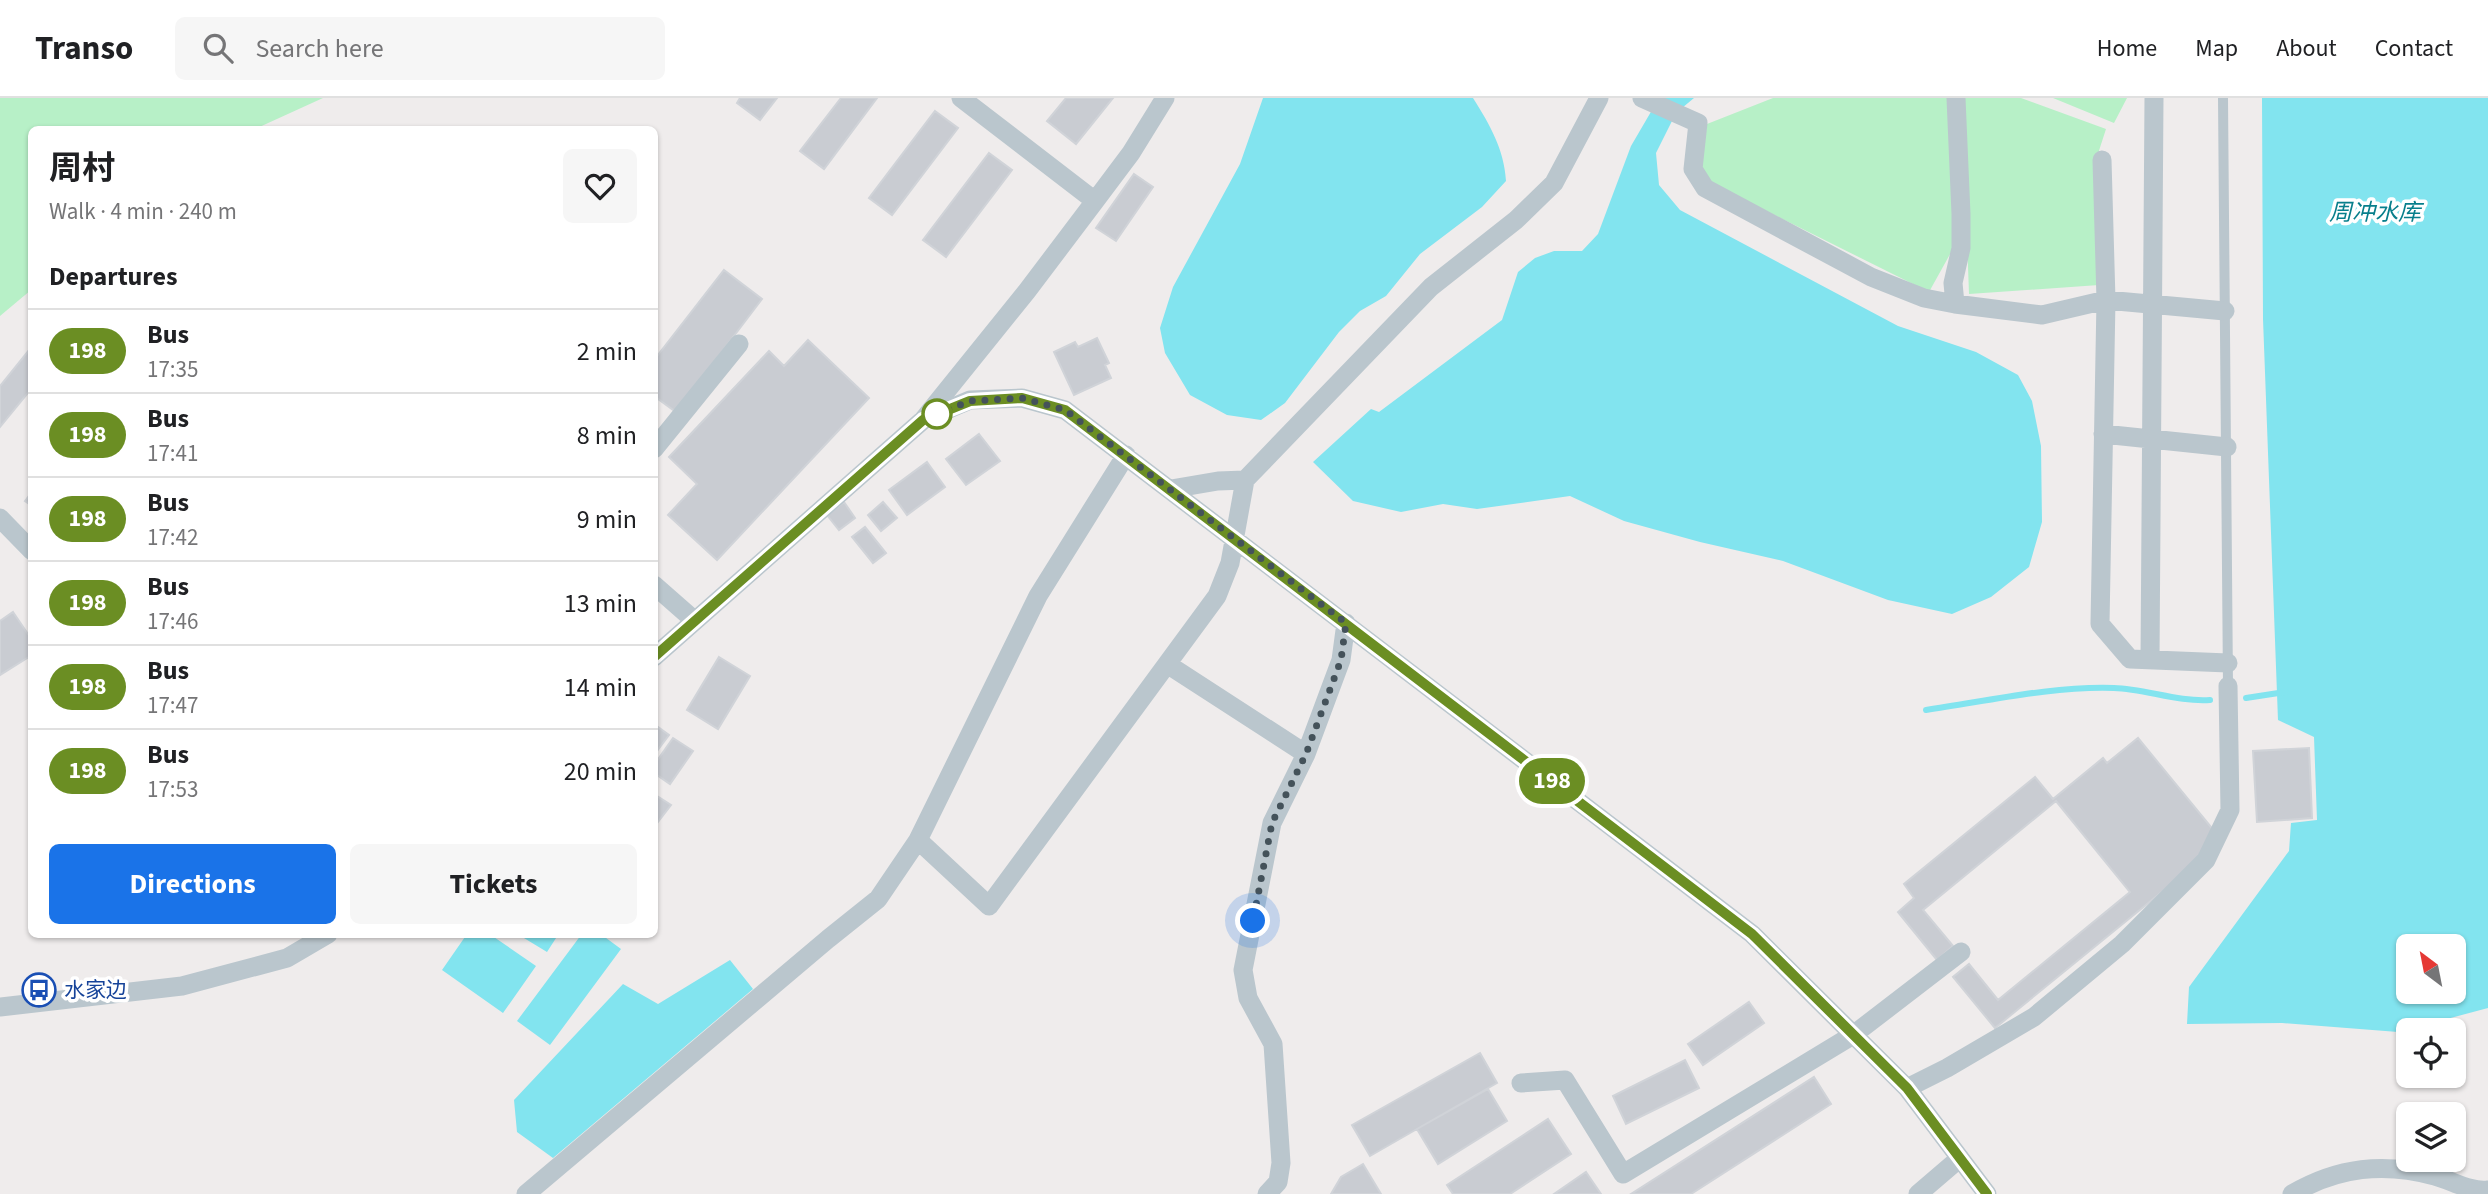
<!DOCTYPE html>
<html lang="en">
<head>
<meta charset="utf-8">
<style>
  body { margin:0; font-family:"Source Sans 3","Noto Sans SC",sans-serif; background:#f6f6f6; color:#202124; height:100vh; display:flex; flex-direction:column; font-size:26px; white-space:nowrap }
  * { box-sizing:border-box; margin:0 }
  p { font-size:23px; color:#757577 }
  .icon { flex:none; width:38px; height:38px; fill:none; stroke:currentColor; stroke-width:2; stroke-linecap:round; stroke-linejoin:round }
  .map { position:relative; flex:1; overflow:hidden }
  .sheet { position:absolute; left:28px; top:28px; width:630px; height:812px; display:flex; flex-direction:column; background:#fff; border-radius:10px; box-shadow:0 2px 5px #0004 }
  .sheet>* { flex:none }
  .badge { padding:0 14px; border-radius:23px; font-size:24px; line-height:46px }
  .needle { width:46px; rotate:328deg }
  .controls { position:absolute; left:2396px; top:836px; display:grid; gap:14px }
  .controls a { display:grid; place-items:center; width:70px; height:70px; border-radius:10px; background:#fff; box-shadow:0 2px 5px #0004; font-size:35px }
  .you { position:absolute; width:35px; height:35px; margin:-18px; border:5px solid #fff; border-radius:50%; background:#1a73e8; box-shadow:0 0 0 10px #1a73e833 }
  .map>.badge { position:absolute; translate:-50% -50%; box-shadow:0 0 0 4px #fff }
  h2 { padding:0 21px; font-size:26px; line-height:63px }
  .round { display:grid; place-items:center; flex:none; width:74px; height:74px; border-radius:10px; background:#f6f6f6 }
  .summary { display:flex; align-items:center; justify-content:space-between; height:119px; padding:0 21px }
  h1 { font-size:33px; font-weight:700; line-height:52px }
  .primary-button { display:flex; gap:14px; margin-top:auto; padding:14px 21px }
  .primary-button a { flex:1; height:80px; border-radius:10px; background:#1a73e8; color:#fff; font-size:28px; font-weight:700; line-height:80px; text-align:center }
  .primary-button a+a { background:#f6f6f6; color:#202124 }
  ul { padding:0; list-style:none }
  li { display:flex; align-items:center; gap:21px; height:84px; padding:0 21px; border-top:2px solid #e0e0e0 }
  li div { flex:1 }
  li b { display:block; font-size:26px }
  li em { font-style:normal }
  li .badge { min-width:77px; font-weight:700; text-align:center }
  header { display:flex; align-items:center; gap:42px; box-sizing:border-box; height:98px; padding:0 35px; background:#fff; border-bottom:2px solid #e0e0e0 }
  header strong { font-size:33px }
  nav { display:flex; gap:38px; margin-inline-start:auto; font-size:24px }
  .search { width:490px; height:63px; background:#f6f6f6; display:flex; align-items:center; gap:18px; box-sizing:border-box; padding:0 24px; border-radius:10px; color:#757577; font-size:26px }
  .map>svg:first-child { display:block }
  .green { fill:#b7f0c7 }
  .water { fill:#82e4ef; fill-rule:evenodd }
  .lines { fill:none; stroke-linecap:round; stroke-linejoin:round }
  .stream { stroke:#82e4ef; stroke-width:6 }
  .building { fill:#c9ccd2; stroke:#d0d3d8; stroke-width:2 }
  .service { stroke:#bac6cd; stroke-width:10 }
  .minor { stroke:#bac6cd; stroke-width:19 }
  .line-casing { stroke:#fff; stroke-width:16 }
  .line { stroke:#6b8e23; stroke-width:10 }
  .walk { stroke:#44525a; stroke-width:7; stroke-dasharray:0 12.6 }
  .stop-dot { fill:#fff; stroke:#6b8e23; stroke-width:3.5 }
  .labels { text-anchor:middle; stroke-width:7; stroke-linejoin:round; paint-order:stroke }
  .transit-label { font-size:21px; fill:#164399; stroke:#fff; text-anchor:start }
  .water-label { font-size:23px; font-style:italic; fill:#087f8c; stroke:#fff }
</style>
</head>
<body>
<header>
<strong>Transo</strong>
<div class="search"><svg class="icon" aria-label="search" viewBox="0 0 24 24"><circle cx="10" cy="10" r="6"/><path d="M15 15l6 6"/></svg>Search here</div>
<nav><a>Home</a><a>Map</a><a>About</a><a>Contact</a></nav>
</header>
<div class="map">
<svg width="2488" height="1096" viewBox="0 0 2488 1096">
  <rect width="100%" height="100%" fill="#efecec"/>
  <path class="green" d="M0,0H323L255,31L32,32L31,192L0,218Z
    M1773,0H1953L1954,149L1929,194L1712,86L1701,69L1707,26Z
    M1962,0H2021L2106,31L2095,65L2099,187L1969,196Z
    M2053,0H2127L2114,25Z"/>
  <path class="water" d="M1263,0H1473C1490,27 1504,51 1506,83L1482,109L1420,156L1386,198L1360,213L1339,234L1285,305L1261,322L1227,317L1190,297L1165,255L1160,230L1173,189L1240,66Z
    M1659,0H1694L1676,15L1656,55L1659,87L1680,112L1898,228L1976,254L2018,277L2032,303L2041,348L2042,424L2029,469L1991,499L1952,516L1888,502L1783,463L1700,444L1624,423L1570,398L1477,411L1443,406L1401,414L1353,403L1313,364L1371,311L1379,314L1502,222L1518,174L1535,160L1554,153H1582L1598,136L1631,48Z
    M2262,0H2488V910L2398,934L2282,925L2187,926L2189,889L2289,753L2291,725L2317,722L2314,639L2278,622L2263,221ZM2408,849H2454V894H2408Z
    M467,836L491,837L536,868L503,915L442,872Z
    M519,837H558L547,854Z
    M581,837H602L621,851L550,947L517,923Z
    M730,862L753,891L553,1060L517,1034L514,1002L623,886L658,906Z"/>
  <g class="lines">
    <path class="stream" d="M2246,600L2285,594
      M1926,612C1988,603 2051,588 2114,590C2146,591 2177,604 2210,602"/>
  </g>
  <path class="building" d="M740,0H777L760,22L737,5Z
    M841,0H877L824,71L800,53Z
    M1066,0H1113L1076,46L1047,23Z
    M935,13L958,30L892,117L869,100Z
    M989,55L1012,72L946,159L923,142Z
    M1134,76L1153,89L1116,143L1096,130Z
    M724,172L762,201L676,314L654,298V262Z
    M1097,240L1109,265L1105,267L1111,280L1074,297L1054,254L1075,244L1078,249Z
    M808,242L869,300L717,462L668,417L697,386L669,359L769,253L784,268Z
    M29,252L32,254V290L0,329V288Z
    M979,336L1000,363L966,387L946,361Z
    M927,364L945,389L907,417L889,392Z
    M32,394V408L25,403Z
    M844,404L855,420L839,432L827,417Z
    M883,404L897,420L881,433L868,417Z
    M865,429L886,455L873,465L852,439Z
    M13,514L32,542V557L0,577V523Z
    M719,559L750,578L718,631L687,612Z
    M654,626L669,637L654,657Z
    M673,640L693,653L670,686L654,675V667Z
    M2138,640L2215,734L2201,762L1995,930L1953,879L1969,866L1998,902L2130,794L2056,703L1923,812L1953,848L1937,862L1898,814L1914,800L1904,786L2035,679L2053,701L2103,660L2107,665Z
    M2309,650L2312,720L2257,724L2253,653Z
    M654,696L671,707L654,729Z
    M1749,904L1764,925L1703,967L1688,946Z
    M1480,955L1497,985L1370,1058L1352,1027Z
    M1685,962L1699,990L1626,1026L1613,998Z
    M1814,979L1831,1006L1691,1096H1631Z
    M1488,991L1507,1023L1438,1066L1417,1031Z
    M1548,1021L1571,1056L1510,1096H1453L1447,1087Z
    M1363,1066L1381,1096H1331L1341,1079Z
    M1586,1074L1601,1096H1554Z"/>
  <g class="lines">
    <path class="service" d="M2223,0L2228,588"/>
    <path class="minor" d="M961,0L1095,103
      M1642,0L1698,25L1693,71L1705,90L1871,179L1924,200L1955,206
      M1956,0L1961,116V150L1953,185L1955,206L2042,217L2106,202L2225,213
      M2102,62L2106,202L2100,526L2130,561L2228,565
      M923,322L970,302L1022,300L1065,312L1752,836L1907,990L1987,1096
      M2103,336L2227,349
      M654,351L739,246
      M1245,382L1431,189L1516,122L1554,85L1599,0
      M0,420L32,453
      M654,487L695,523
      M654,559L923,322L1027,193L1095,103L1131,55L1165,0
      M2150,562L2154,0
      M1167,566L1306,656L1341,562L1346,525
      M918,742L989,808L1217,498L1230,465L1245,382L1218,383L1171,391
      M0,909L182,888L287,860L328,836
      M1521,985L1565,982L1623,1076L1853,937L1961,854
      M1907,990L1947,970L2034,919L2122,846L2206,762L2230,712L2228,588
      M526,1096L828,841L878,801L918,742L1038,498L1126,357
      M1267,1096L1278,1084L1281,1065L1273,946L1248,900L1243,872L1272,725L1306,656
      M1918,1096L1960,1060
      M2292,1096C2338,1069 2384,1064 2435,1078C2453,1083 2470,1094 2488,1092"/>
  </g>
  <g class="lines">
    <defs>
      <path id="line" d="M654,559L923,322L970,303L1022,300L1065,312L1752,836L1907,990L1987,1096"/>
    </defs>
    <use href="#line" class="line-casing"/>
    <use href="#line" class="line"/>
    <path class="walk" d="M937,316L970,303L1022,300L1065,312L1346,525L1341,562L1306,656L1272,725L1253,823"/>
  </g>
  <defs>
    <symbol id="bus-ring" viewBox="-11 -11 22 22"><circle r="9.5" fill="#fff" stroke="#1a4fb4" stroke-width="1.5"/><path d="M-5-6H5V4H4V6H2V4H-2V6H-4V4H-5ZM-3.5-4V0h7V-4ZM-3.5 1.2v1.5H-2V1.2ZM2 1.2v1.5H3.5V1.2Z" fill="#1a4fb4"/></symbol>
  </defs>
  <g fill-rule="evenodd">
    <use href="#bus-ring" x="20" y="873" width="38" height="38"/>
  </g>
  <circle class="stop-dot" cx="937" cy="316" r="14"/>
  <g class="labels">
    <g class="transit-label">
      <text x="64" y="899">水家边</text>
    </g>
    <g class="water-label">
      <text x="2375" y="122">周冲水库</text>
    </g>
  </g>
</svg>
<div class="controls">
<a><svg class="needle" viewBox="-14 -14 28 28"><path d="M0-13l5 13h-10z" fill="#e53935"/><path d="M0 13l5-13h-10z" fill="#757577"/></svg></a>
<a><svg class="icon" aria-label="locate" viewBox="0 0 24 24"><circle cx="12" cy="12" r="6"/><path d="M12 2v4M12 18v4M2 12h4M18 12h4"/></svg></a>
<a><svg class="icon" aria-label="layers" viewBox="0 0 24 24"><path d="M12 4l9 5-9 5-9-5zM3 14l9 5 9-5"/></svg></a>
</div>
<div class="you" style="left:1253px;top:823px"></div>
<b class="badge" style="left:1552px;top:683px;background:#6b8e23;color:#fff">198</b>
<section class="sheet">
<div class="summary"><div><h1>周村</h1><p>Walk · 4 min · 240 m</p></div><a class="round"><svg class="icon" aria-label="heart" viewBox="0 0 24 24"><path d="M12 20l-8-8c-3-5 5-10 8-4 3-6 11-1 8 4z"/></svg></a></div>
<h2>Departures</h2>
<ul>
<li><span class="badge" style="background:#6b8e23;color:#fff">198</span><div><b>Bus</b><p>17:35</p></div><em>2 min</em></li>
<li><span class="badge" style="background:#6b8e23;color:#fff">198</span><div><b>Bus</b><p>17:41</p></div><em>8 min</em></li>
<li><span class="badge" style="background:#6b8e23;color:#fff">198</span><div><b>Bus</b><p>17:42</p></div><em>9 min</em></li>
<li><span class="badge" style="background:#6b8e23;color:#fff">198</span><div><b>Bus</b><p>17:46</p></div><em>13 min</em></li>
<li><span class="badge" style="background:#6b8e23;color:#fff">198</span><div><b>Bus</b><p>17:47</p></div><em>14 min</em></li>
<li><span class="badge" style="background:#6b8e23;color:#fff">198</span><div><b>Bus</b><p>17:53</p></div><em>20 min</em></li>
</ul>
<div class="primary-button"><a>Directions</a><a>Tickets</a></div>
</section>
</div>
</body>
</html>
